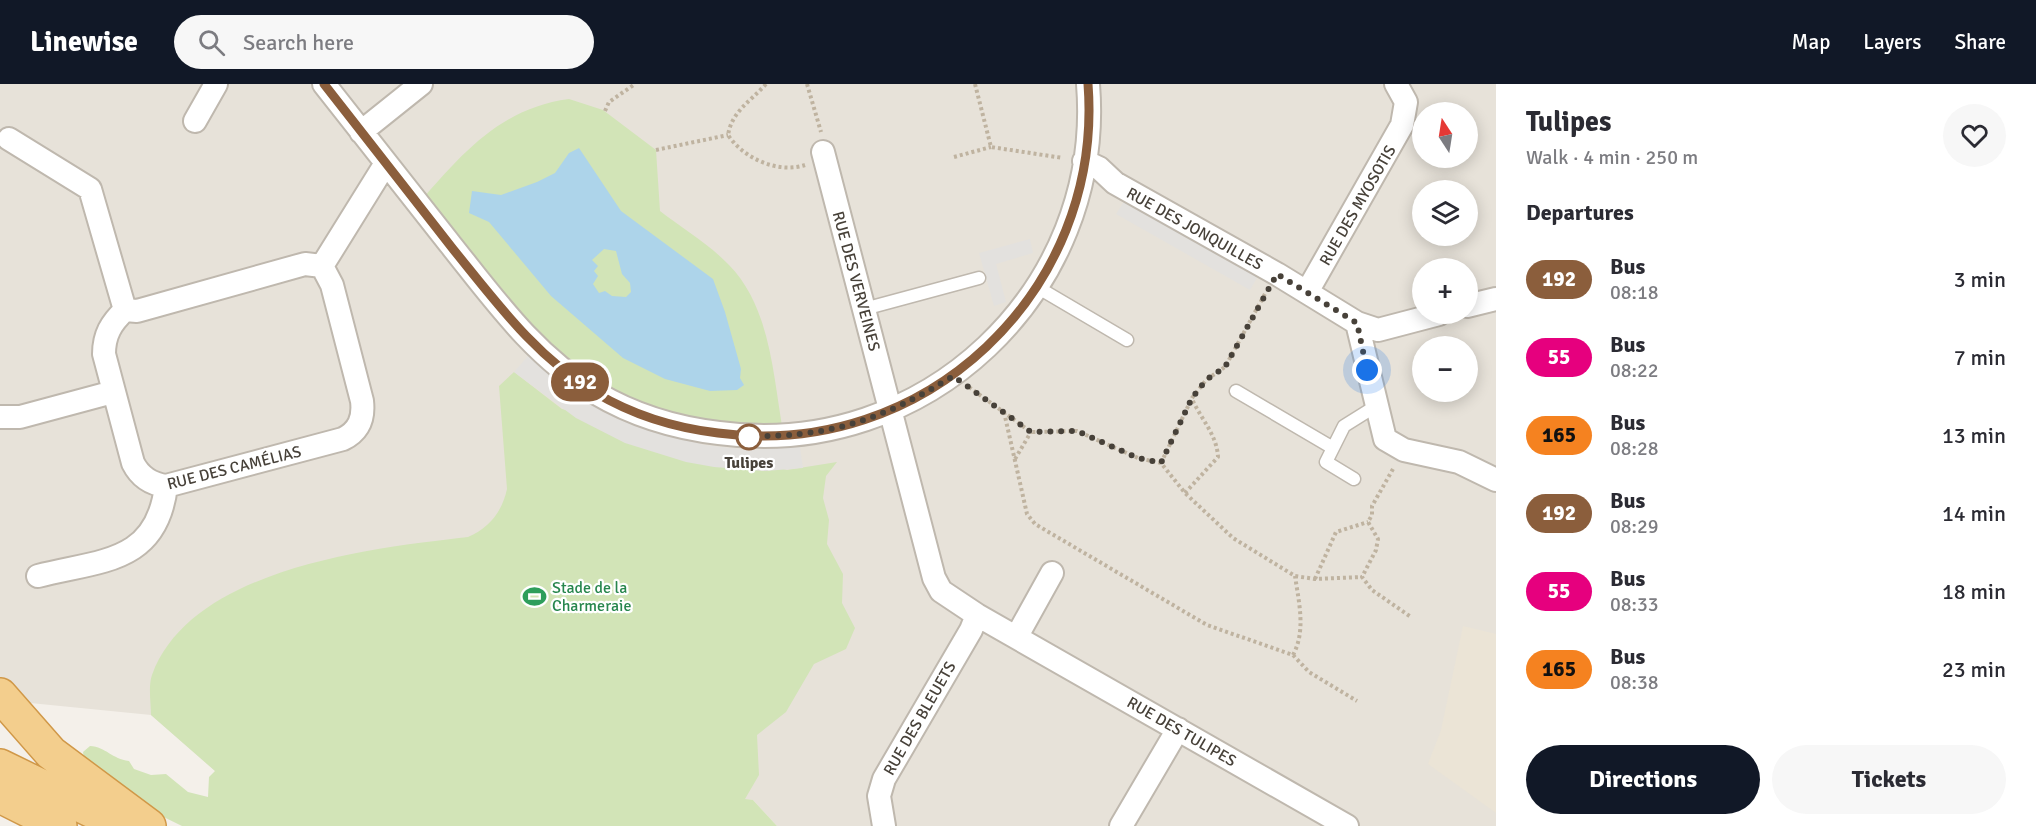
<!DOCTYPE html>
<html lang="en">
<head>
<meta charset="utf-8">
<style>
  body { margin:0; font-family:Signika,sans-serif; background:#f7f7f7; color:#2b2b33; height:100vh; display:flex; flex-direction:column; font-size:22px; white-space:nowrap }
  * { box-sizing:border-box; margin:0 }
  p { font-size:20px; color:#7c7c81 }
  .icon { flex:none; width:33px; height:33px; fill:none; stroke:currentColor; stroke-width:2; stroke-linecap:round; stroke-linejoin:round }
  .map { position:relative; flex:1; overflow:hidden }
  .panel { display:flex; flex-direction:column; background:#fff; width:540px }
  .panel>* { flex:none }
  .badge { padding:0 12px; border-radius:20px; font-size:21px; line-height:39px }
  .needle { width:39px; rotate:348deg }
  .buttons { position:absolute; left:1412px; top:18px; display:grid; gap:12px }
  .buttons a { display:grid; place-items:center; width:66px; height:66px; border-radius:50%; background:#fff; box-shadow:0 3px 15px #0003; font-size:30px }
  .you { position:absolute; width:30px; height:30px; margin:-15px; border:4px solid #fff; border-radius:50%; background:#1a73e8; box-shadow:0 0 0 9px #1a73e833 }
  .map>.badge { position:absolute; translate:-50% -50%; box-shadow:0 0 0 3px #fff }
  h2 { padding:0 30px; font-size:22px; line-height:54px }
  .round { display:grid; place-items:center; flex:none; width:63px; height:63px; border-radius:32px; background:#f7f7f7 }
  .headline { display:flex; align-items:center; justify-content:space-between; height:102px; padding:0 30px }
  h1 { font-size:28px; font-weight:800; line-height:45px }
  .button { display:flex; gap:12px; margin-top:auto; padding:12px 30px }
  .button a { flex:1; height:69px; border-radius:36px; background:#111827; color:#fff; font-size:24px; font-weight:800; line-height:69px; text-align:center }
  .button a+a { background:#f7f7f7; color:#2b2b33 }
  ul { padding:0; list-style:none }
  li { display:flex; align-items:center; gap:18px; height:78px; padding:0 30px }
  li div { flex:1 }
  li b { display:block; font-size:22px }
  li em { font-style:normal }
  li .badge { min-width:66px; font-weight:700; text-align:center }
  header { display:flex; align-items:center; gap:36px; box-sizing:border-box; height:84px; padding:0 30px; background:#111827; color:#fff }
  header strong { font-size:28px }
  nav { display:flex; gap:33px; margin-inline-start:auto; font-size:21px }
  .search { width:420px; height:54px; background:#f7f7f7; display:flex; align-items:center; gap:15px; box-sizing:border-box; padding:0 21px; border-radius:33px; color:#7c7c81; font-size:22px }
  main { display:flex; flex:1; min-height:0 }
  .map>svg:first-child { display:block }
  .residential { fill:#e7e2d9; fill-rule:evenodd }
  .education { fill:#ebe4d6 }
  .green { fill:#d2e4b7 }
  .parking { fill:#e3e1de }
  .water { fill:#add4ea; fill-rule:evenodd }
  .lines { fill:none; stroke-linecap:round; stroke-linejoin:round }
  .service-casing { stroke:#bfb8ae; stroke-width:15 }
  .minor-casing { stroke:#bfb8ae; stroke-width:26 }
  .trunk-casing { stroke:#d09848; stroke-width:36 }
  .path { stroke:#bfb3a0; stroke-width:4; stroke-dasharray:3 3; stroke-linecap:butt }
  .service { stroke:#fff; stroke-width:12 }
  .minor { stroke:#fff; stroke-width:22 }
  .trunk { stroke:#f3ce8d; stroke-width:33 }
  .line-casing { stroke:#fff; stroke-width:14 }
  .line { stroke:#8b5e3c; stroke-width:9 }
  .walk { stroke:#474139; stroke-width:6; stroke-dasharray:0 10.8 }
  .stop-dot { fill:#fff; stroke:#8b5e3c; stroke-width:3 }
  .labels { text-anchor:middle; stroke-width:4.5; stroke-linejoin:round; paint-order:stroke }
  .street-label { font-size:16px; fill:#474139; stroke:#fff }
  .stop-label { font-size:16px; font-weight:bold; fill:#474139; stroke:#fff }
  .leisure-label { font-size:16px; fill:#27864d; stroke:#fff; text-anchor:start }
</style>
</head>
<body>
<header>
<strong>Linewise</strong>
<div class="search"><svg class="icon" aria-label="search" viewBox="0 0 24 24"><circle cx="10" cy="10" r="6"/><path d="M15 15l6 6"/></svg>Search here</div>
<nav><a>Map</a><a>Layers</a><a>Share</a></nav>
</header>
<main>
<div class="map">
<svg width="1496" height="742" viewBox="0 0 1496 742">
  <rect width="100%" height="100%" fill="#f4f0ea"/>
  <path class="residential" d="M0,0H1496V742H777L753,716L229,699L151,631L0,616ZM1422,28H1467V74H1422ZM1422,106H1467V152H1422ZM1422,184H1467V230H1422ZM1422,262H1467V308H1422Z"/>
  <path class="education" d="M1463,542L1496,550V729L1428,680L1441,646Z"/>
  <path class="green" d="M569,15L603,26L656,66L660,127C682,144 709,160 729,181C772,225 773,295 784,353L696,346L577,296L418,120C461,71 500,24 569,15Z
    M514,288L562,325L787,386L837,378L826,392L823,414L829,436L827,460L843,490L842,519L855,544L846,565L814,580L786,628L757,651L759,691L745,715L753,716L777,742H182L137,720L85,682L83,668L90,662C106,663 112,675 129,677L134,685L151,691L166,690L188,708L208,713L209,693L215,687L151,631C151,619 148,602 152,591C191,484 372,464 468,453C489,444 502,428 507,405L499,302Z"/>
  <path class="parking" d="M1125,116L1258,192L1250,206L1116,130Z
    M1030,155L1033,169L996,180L1006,218L994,222L979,169Z
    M528,272L585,317L643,344L704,361L748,366L800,363L803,384L765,387L714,383L686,378L625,359L576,334L514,288Z"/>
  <path class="water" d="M579,64L621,127L713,195L725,228L741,285L740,294L744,301L737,306L710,307L665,295L623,274L551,212L489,138L469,129L472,107L501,111L537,98L555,89L569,69ZM604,165L616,167L622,190L630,199L631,208L626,213L612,212L605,207L599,209L593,200L598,192L594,187L598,182L592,176Z"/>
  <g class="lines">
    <defs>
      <path id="service" d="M1037,203L1127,256
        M864,225L979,194
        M1236,307L1333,364
        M1354,395L1326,378L1344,342L1376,322"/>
      <path id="minor" d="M324,0C366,54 408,107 450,160C494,215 534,272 596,309C633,331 676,344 719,349C924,377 1105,207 1088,0
        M195,37L216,0
        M361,48L421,0
        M9,55L90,105L125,226
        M823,68L934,494L941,507L977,531L1347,742
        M1084,77L1099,84L1115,99L1277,190L1357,239L1378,246L1439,230
        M305,180L322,182L332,201L362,317C364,334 359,347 343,355L166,402C151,400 140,393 133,379L104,270C104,251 111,239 125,226L137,227Z
        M322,182L386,79
        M1307,208L1402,41L1406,18L1396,0
        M1467,222L1496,215
        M1357,239L1385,355L1404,366L1459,378L1496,396
        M0,333H20L113,308
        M38,492C100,476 157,480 166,402
        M1017,552L1052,489
        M884,742L879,712L884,695L971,546L977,531
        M1121,742L1178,645"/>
      <path id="trunk" d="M0,611L51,669L149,742
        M0,682L117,739
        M0,712L60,742"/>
    </defs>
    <use href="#service" class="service-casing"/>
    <use href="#minor" class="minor-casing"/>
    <use href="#trunk" class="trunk-casing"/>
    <path class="path" d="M766,0C750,18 732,27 728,51C743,74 778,90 805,81
      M807,0L821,48
      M975,0L991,63L1063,74
      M605,27L609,18L635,0
      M656,66L728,51
      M954,73L991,63
      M969,303L1031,348L1077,347L1138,374L1161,379L1185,409L1233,454L1295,492L1315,495L1362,493
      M1004,328L1027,430L1035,440L1207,541L1293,571L1309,588L1357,617
      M1015,375L1031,348
      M1161,379L1192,314L1206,296L1225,283L1266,208
      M1393,385L1372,422V431L1368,438L1378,455L1376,466L1362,493L1372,506L1411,533
      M1185,409L1218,373C1217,351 1201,335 1192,315
      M1315,495L1336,448L1368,438
      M1293,571C1306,547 1299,519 1295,492"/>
    <use href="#service" class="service"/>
    <use href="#minor" class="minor"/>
    <use href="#trunk" class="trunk"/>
  </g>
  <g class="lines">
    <defs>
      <path id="line" d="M324,0C367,55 410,110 453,165C496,218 536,273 596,309C633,331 676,344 718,349C924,377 1104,208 1088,0"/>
    </defs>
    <use href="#line" class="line-casing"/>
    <use href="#line" class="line"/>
    <path class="walk" d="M749,353L742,352C827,354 881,337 953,292L1031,348L1077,347L1138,374L1161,379L1192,314L1206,296L1225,283L1277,190L1357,239L1367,286"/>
  </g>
  <defs>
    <symbol id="stadium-bare" viewBox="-9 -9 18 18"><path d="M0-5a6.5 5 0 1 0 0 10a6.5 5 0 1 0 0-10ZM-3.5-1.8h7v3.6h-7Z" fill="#2e9e5b" stroke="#fff" stroke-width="2.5" paint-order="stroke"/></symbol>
  </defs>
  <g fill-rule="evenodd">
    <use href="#stadium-bare" x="518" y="496" width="33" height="33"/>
  </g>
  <circle class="stop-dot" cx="749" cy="353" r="12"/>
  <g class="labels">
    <g class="street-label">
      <text transform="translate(1357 121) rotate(-60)" y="6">RUE DES MYOSOTIS</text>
      <text transform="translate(1195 144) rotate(29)" y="6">RUE DES JONQUILLES</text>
      <text transform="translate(857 197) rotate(75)" y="6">RUE DES VERVEINES</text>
      <text transform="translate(234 383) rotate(-14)" y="6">RUE DES CAMÉLIAS</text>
      <text transform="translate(919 634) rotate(-60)" y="6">RUE DES BLEUETS</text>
      <text transform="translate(1182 647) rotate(30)" y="6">RUE DES TULIPES</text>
    </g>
    <g class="stop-label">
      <text x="749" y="384">Tulipes</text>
    </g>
    <g class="leisure-label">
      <text x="552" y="509">Stade de la<tspan x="552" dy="18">Charmeraie</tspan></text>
    </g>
  </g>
</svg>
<div class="buttons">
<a><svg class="needle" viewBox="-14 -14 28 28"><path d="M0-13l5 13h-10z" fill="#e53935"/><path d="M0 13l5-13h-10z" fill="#7c7c81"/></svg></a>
<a><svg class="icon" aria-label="layers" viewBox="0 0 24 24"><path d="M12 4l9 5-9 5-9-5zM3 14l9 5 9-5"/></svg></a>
<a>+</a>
<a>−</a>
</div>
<div class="you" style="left:1367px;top:286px"></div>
<b class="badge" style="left:580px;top:298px;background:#8b5e3c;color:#fff">192</b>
</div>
<section class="panel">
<div class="headline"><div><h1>Tulipes</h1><p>Walk · 4 min · 250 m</p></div><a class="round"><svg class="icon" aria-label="heart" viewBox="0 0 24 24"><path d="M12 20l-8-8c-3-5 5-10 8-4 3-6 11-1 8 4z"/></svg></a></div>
<h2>Departures</h2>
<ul>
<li><span class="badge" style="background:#8b5e3c;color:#fff">192</span><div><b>Bus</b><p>08:18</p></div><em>3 min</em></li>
<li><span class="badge" style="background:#e6007e;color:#fff">55</span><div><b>Bus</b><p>08:22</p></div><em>7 min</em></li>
<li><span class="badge" style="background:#f58220;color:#111">165</span><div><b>Bus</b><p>08:28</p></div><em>13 min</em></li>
<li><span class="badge" style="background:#8b5e3c;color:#fff">192</span><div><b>Bus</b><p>08:29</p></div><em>14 min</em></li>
<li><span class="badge" style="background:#e6007e;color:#fff">55</span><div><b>Bus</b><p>08:33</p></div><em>18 min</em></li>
<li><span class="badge" style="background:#f58220;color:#111">165</span><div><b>Bus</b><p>08:38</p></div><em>23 min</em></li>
</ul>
<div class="button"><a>Directions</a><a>Tickets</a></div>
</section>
</main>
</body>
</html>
